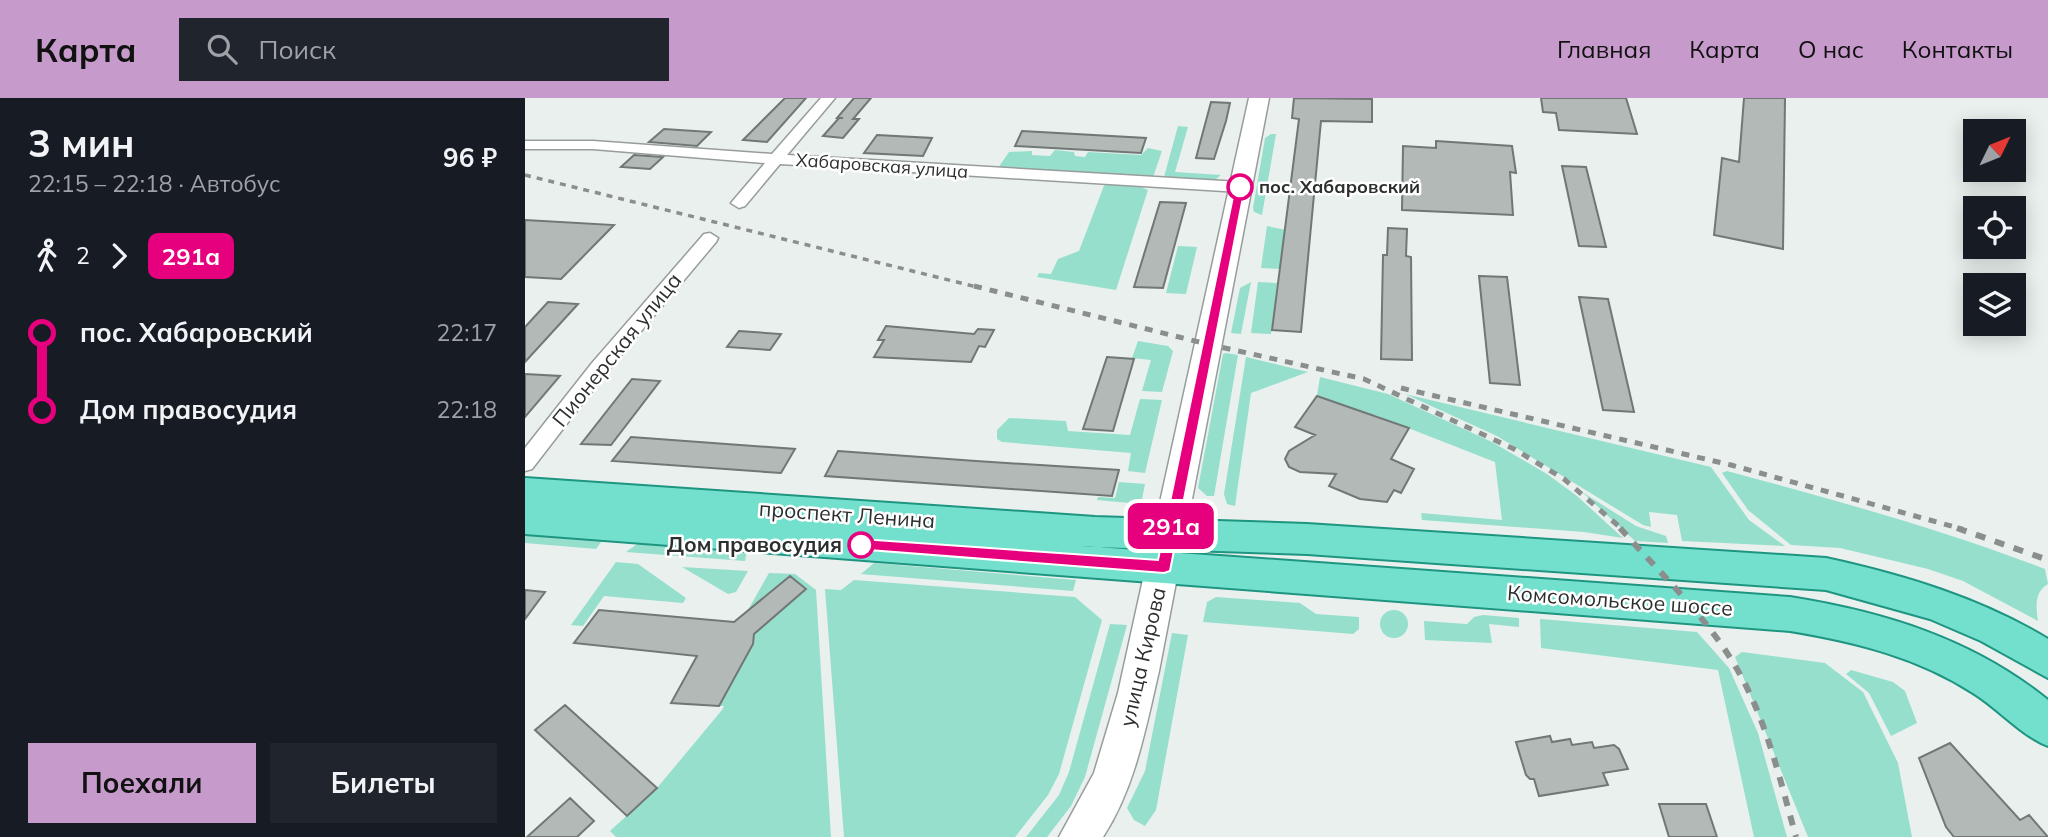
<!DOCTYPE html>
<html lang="ru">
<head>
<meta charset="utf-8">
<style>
  body { margin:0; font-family:Mulish,sans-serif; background:#20242c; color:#f1f3f6; height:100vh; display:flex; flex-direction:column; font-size:26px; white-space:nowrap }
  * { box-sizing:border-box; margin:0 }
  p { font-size:23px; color:#9ea1a6 }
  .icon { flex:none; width:38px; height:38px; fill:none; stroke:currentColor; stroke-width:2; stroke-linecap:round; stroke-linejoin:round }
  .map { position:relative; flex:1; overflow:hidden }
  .sheet { display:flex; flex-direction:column; background:#171b24; width:525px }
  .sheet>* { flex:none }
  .badge { padding:0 14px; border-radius:10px; font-size:24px; line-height:46px }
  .needle { width:46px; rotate:47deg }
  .buttons { position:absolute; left:1438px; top:21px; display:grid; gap:14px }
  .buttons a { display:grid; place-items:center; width:63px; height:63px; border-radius:0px; background:#171b24; box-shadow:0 4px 18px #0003; font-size:35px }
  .map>.badge { position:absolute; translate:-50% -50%; box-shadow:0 0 0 4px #fff }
  .legs { display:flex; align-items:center; gap:10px; height:77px; padding:0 28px; font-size:23px }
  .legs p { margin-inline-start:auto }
  .overview { display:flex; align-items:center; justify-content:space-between; height:119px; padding:0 28px }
  h1 { font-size:38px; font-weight:700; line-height:52px }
  .cta { display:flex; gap:14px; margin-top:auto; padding:14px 28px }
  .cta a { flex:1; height:80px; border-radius:0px; background:#c69aca; color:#111; font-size:28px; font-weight:700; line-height:80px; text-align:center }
  .cta a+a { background:#20242c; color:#f1f3f6 }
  ul { padding:0 28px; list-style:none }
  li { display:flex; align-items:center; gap:24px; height:77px; font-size:26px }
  li i { display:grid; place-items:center; width:10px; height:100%; margin:0 9px; background:currentColor }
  li i::after { content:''; width:18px; height:18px; margin:-9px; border:5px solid; border-radius:50%; background:#171b24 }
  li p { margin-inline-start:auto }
  li:first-child i { background:linear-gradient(#0000 50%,currentColor 0) }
  li:last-child i { background:linear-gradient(currentColor 50%,#0000 0) }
  header { display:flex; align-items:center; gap:42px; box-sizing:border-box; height:98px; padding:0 35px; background:#c69aca; color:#111 }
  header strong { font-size:33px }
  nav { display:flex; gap:38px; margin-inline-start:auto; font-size:24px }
  .search { width:490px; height:63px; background:#20242c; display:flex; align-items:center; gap:18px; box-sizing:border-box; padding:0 24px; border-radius:0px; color:#9ea1a6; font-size:26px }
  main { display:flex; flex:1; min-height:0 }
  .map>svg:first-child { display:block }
  .green { fill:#96dfcc }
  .building { fill:#b2b9b6; stroke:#707775; stroke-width:2 }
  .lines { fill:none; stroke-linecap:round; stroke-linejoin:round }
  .street-casing { stroke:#979d9b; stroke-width:3 }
  .secondary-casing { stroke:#979d9b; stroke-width:3 }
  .primary-casing { stroke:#1e9581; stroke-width:4 }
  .street { fill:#fff; fill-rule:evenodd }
  .secondary { fill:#fff; fill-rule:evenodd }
  .primary { fill:#73e0ce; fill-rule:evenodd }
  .rail-far2 { stroke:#8a8f8d; stroke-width:3.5; stroke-dasharray:6 6; stroke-linecap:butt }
  .rail-far1 { stroke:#8a8f8d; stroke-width:5; stroke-dasharray:8 8; stroke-linecap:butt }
  .rail { stroke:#8a8f8d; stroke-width:6; stroke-dasharray:10 10; stroke-linecap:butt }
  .line-1 { fill:#e6007e; stroke:#fff; stroke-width:2 }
  .stop-1-dot { fill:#fff; stroke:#e6007e; stroke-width:3.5 }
  .labels { text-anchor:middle; stroke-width:5; stroke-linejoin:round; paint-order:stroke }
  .far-street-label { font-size:18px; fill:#2c2f2e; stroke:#fff }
  .far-stop-label { font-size:18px; font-weight:bold; fill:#2c2f2e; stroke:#fff; text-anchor:start }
  .street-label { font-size:21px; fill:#2c2f2e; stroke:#fff }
  .stop-label { font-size:21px; font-weight:bold; fill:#2c2f2e; stroke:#fff; text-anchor:end }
</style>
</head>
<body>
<header>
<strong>Карта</strong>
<div class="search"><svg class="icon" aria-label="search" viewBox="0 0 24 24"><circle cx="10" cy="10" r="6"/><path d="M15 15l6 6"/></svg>Поиск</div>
<nav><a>Главная</a><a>Карта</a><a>О нас</a><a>Контакты</a></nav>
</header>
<main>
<section class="sheet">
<div class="overview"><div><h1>3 мин</h1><p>22:15 – 22:18 · Автобус</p></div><b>96 ₽</b></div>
<div class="legs"><svg class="icon" aria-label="walk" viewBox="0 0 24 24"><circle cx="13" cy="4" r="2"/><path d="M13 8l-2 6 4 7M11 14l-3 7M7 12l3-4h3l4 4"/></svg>2<svg class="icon" aria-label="forward" viewBox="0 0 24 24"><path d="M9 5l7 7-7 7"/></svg><b class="badge" style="background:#e6007e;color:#fff">291а</b></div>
<ul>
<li><i style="color:#e6007e"></i><b>пос. Хабаровский</b><p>22:17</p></li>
<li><i style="color:#e6007e"></i><b>Дом правосудия</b><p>22:18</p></li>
</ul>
<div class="cta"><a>Поехали</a><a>Билеты</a></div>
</section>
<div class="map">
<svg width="1523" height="739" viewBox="0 0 1523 739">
  <rect width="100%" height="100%" fill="#e9f0ee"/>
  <path class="green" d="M653,28L663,29L650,74L696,77L690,82L639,79Z
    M746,36H751L737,117L729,114L728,110L740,40Z
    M623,50L637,53L627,82L473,70L484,54L507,53V57L525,58L530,52L549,54L550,58L560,59L563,54L616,57Z
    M580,85L611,87L623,92L591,192L512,179L514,175L526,176L533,161L554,153Z
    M742,128L761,132L755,171L736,170Z
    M653,148L672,149L661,196L641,195Z
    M726,184L716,236L706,235L715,190Z
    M733,184L752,185L746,236L726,235Z
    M613,243L643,248L648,253L637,294L617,293L626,262L607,260Z
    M701,255L713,257L689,398H682L673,390L698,256Z
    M721,259L783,274L726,295L710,408L702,406L699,396Z
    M795,279L863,296L967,344L1022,376L1052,398L1098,440L1059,434L897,422L896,415L977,422L970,364L850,317L848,320L792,298Z
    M880,296L1186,369L1224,422L1260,448L1157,443L1152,417L1124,414L1126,429L1118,427L972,338Z
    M615,301L637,302L620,375L603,373L606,355L477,344L472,341V332L484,320L541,323L543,333L605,337Z
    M1202,373C1310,402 1416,431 1520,471L1523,486C1509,494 1511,509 1513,523L1438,483L1403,471L1315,450L1266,447L1223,412L1197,375Z
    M594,384L620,386L616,406L572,402L573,399L590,400Z
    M1057,394L1111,428L1141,438L1143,445L1110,443Z
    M0,434L79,440L71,451L0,445Z
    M115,444L222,452L220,463L101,454Z
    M91,464L113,466L161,500L158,505L79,498L58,528L46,527Z
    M349,465L551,482L548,493L336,476Z
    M157,469L223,473L211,494L203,496Z
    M244,475L270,476L291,492L306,739H91L85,733L132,690L197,612L199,608H194L228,546L229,536L281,492L265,478L223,512Z
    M329,482L550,499L577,522L534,676L523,697L490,739H319L300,491L316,492Z
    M691,499L775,505L791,516L834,519V531L828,536L678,524L682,504Z
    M855 526a14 14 0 1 1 28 0a14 14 0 1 1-28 0Z
    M958,517L994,520V529L964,526L967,545L900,542L899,523L942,526L949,519Z
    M1015,521L1172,534L1204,570L1233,635L1262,739H1229L1193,572L1016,550Z
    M585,526L602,527L560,679L546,708L522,739H501L534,697L544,674Z
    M647,535L663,537L631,712L620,728L609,722L602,710L620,673Z
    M1217,554L1300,565L1338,594L1373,665L1387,739H1283L1210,559Z
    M1326,572L1368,584L1380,593L1392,625L1366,638L1344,595L1321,576Z"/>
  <path class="building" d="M260,0H281L242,44L218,42Z
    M329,0H346L328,21H334L318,40L298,38L314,20H318H312Z
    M769,0L847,1V24L796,23L776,234L747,232L774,21L767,20Z
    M1016,0H1101L1112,36L1034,32L1031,15L1018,14Z
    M1219,0H1260L1258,151L1189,137L1197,60L1214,64Z
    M686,4L705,5L701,23L689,61L671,60Z
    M139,31L186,34L172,48L124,44Z
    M497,33L621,40L616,55L490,48Z
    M352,37L407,40L398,58L339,55Z
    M911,43L987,48L991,75L985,74L988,117L877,112L878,48L911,50Z
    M109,57L138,59L125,71L96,69Z
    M1037,68L1061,69L1081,149L1054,148Z
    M635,104L661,105L638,190L609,189Z
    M0,122L89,127L36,181L0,179Z
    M863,130L882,131L881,158L886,159L887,262L856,261L858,157H862Z
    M954,178L982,179L995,287L965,285Z
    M1054,199L1083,201L1109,314L1078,312Z
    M23,204L53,206L0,264V229Z
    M361,228L449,236L453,231L469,232L460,249L454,248L446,264L349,259L359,242H353Z
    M214,233L256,236L245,252L202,249Z
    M582,259L609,261L588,333L558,331Z
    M0,276L35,278L0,319Z
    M107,281L135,283L86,347L56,346Z
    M792,298L884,330L866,361L889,371L876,395L869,392L862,404L835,401L804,388L811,376L775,374L764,369L760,361L764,353L790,337L770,329Z
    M106,339L270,351L256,375L87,363Z
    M313,353L451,363L594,372L587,398L300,378Z
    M265,478L281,491L229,536L228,546L194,608L146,605L172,558L49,545L74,512L209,524Z
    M0,492L20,494L0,521Z
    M40,607L132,690L102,718L10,632Z
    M1025,638L1027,644L1045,641L1047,647L1067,644L1069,650L1089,647L1094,651L1103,671L1078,675L1083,687L1014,698L1009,681H1005L1001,677L991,644Z
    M1425,645L1495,722L1504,717L1523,739H1429L1421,729L1394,660Z
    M45,700L69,723L52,739H2Z
    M1134,706H1181L1192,739H1144Z"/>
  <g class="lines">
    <defs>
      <path id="street" d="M296,0H310L262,57L715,84L723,89L715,94L255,66L220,108L214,110L206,105L240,65L68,51H0V43H68L247,56Z
        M185,135L193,140L191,144L81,275L7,371L0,373V350L67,265L179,136Z"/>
      <path id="secondary" d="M724,0H744L634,573C621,629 610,690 578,739H534L569,675L593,595Z"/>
      <path id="primary" d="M0,380L570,419L782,426L1301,460C1379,477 1455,500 1523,541V580L1456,543L1405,521L1301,492L782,456L570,449L0,408Z
        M0,408L1265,499C1359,514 1448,541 1523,602V648C1495,637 1474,611 1448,595C1392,559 1331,544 1265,533L0,436Z"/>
    </defs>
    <use href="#street" class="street-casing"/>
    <use href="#secondary" class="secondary-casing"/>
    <use href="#primary" class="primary-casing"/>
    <use href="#street" class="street"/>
    <use href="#secondary" class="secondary"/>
    <use href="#primary" class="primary"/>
    <path class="rail-far2" d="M0,77L456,190"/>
    <path class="rail-far1" d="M449,188L682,246L839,281L989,351L1039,381L1097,431
      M876,290L1206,367L1437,431"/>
    <path class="rail" d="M1095,430C1135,475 1182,519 1212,571C1242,623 1255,682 1271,739
      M1432,430L1523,462"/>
  </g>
  <path class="line-1" d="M715,86L720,89L645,473L639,475L331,451L329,447L331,443L336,441L633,462L710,89Z"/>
  <g class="stop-1-dot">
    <circle cx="715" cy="89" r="12"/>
    <circle cx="336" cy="447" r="12"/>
  </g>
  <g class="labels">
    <g class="far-street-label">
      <text transform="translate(357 68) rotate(4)" y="6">Хабаровская улица</text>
    </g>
    <g class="far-stop-label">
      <text x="734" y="95">пос. Хабаровский</text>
    </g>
    <g class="street-label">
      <text transform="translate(92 252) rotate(-51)" y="7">Пионерская улица</text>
      <text transform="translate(322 417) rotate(4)" y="7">проспект Ленина</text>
      <text transform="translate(1095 503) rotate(4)" y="7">Комсомольское шоссе</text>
      <text transform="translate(618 559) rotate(-77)" y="7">улица Кирова</text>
    </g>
    <g class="stop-label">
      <text x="317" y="454">Дом правосудия</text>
    </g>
  </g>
</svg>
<div class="buttons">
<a><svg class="needle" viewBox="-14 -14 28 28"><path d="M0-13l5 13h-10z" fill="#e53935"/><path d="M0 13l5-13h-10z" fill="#9ea1a6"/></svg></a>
<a><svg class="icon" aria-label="locate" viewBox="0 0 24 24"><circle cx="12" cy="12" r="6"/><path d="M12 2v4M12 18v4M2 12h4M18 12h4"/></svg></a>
<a><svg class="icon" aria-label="layers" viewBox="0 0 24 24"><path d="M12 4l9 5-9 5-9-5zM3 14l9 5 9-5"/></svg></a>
</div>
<b class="badge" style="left:646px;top:428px;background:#e6007e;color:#fff">291а</b>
</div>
</main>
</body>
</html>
